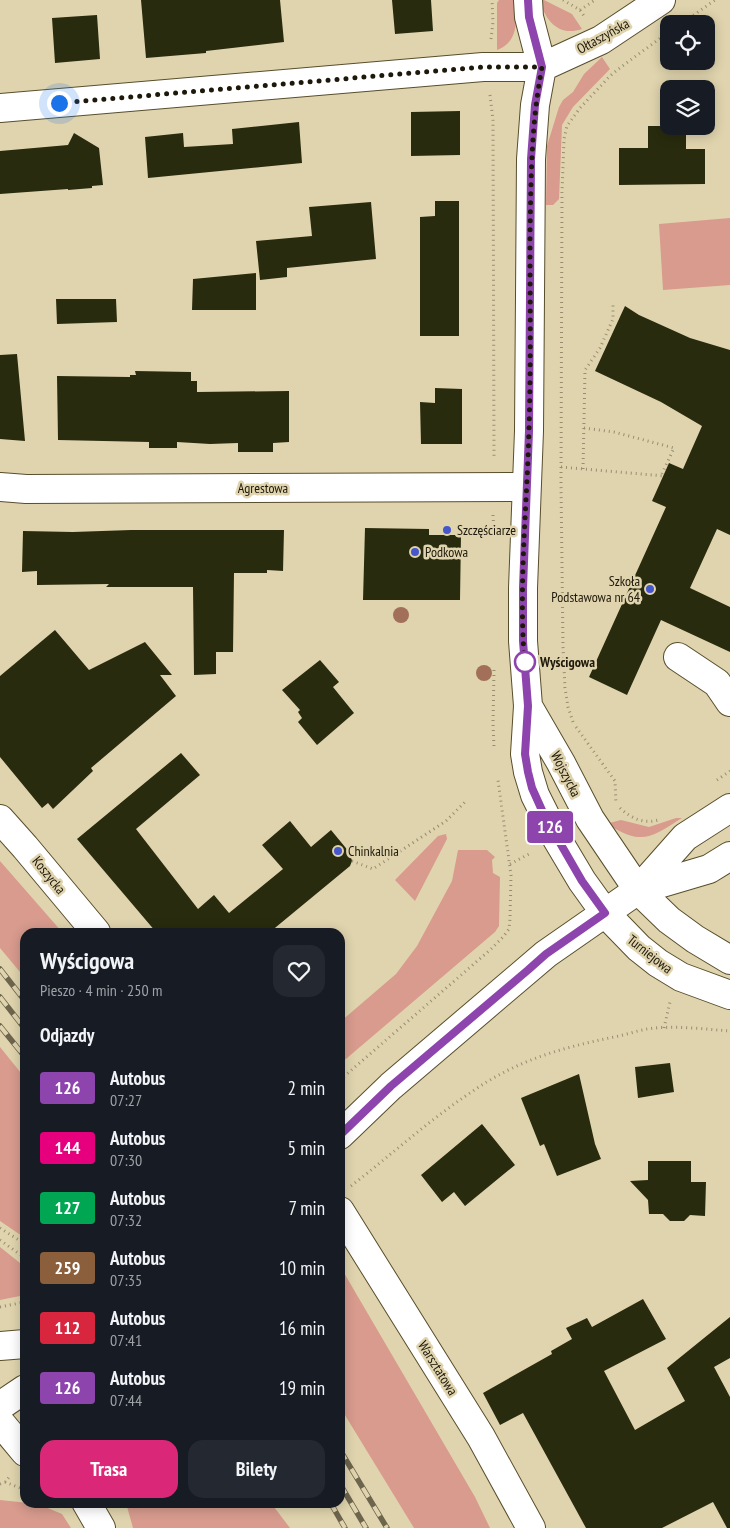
<!DOCTYPE html>
<html lang="pl">
<head>
<meta charset="utf-8">
<style>
  body { margin:0; font-family:"PT Sans Narrow",sans-serif; background:#242831; color:#f1f3f6; height:100vh; display:flex; flex-direction:column; font-size:19px; white-space:nowrap }
  * { box-sizing:border-box; margin:0 }
  p { font-size:16px; color:#9ea1a6 }
  .icon { flex:none; width:28px; height:28px; fill:none; stroke:currentColor; stroke-width:2; stroke-linecap:round; stroke-linejoin:round }
  .map { position:relative; flex:1; overflow:hidden }
  .panel { position:absolute; left:20px; top:928px; width:325px; height:580px; display:flex; flex-direction:column; background:#171b24; border-radius:15px; box-shadow:0 2px 12px #0003 }
  .panel>* { flex:none }
  .badge { padding:0 10px; border-radius:4px; font-size:18px; line-height:32px }
  .buttons { position:absolute; left:660px; top:15px; display:grid; gap:10px }
  .buttons a { display:grid; place-items:center; width:55px; height:55px; border-radius:10px; background:#171b24; box-shadow:0 2px 12px #0003; font-size:25px }
  .you { position:absolute; width:25px; height:25px; margin:-12px; border:4px solid #fff; border-radius:50%; background:#1a73e8; box-shadow:0 0 0 8px #1a73e833 }
  .map>.badge { position:absolute; translate:-50% -50%; box-shadow:0 0 0 2px #fff }
  h2 { padding:0 20px; font-size:19px; line-height:45px }
  .round { display:grid; place-items:center; flex:none; width:52px; height:52px; border-radius:15px; background:#242831 }
  .overview { display:flex; align-items:center; justify-content:space-between; height:85px; padding:0 20px }
  h1 { font-size:24px; font-weight:800; line-height:38px }
  .action { display:flex; gap:10px; margin-top:auto; padding:10px 20px }
  .action a { flex:1; height:58px; border-radius:15px; background:#db2777; color:#fff; font-size:20px; font-weight:800; line-height:58px; text-align:center }
  .action a+a { background:#242831; color:#f1f3f6 }
  ul { padding:0; list-style:none }
  li { display:flex; align-items:center; gap:15px; height:60px; padding:0 20px }
  li div { flex:1 }
  li b { display:block; font-size:19px }
  li em { font-style:normal }
  li .badge { min-width:55px; font-weight:700; text-align:center }
  .map>svg:first-child { display:block }
  .green { fill:#d89b8e }
  .building { fill:#292b0e }
  .lines { fill:none; stroke-linecap:round; stroke-linejoin:round }
  .minor-casing { stroke:#584e2c; stroke-width:30 }
  .major-casing { stroke:#584e2c; stroke-width:30 }
  .path { stroke:#978e71; stroke-width:3; stroke-dasharray:1 4; stroke-linecap:butt }
  .minor { stroke:#fff; stroke-width:28 }
  .major { stroke:#fff; stroke-width:28 }
  .rail-casing { stroke:#6d654d; stroke-width:5.5 }
  .rail { stroke:#e0d4ae; stroke-width:4; stroke-dasharray:11; stroke-linecap:butt }
  .tree { fill:#a27058 }
  .line-casing { stroke:#fff; stroke-width:11 }
  .line { stroke:#8e44ad; stroke-width:8 }
  .walk { stroke:#1d180a; stroke-width:5; stroke-dasharray:0 9 }
  .poi-dot { fill:#4656cb; stroke:#e0d4ae; stroke-width:2 }
  .stop-dot { fill:#fff; stroke:#8e44ad; stroke-width:2.5 }
  .labels { text-anchor:middle; stroke-width:5; stroke-linejoin:round; paint-order:stroke }
  .street-label { font-size:14px; fill:#1d180a; stroke:#e0d4ae }
  .poi-label { font-size:14px; fill:#1d180a; stroke:#e0d4ae; text-anchor:start }
  .stop-label { font-size:14px; font-weight:bold; fill:#1d180a; stroke:#e0d4ae; text-anchor:start }
</style>
</head>
<body>
<div class="map">
<svg width="730" height="1528" viewBox="0 0 730 1528">
  <rect width="100%" height="100%" fill="#e0d4ae"/>
  <path class="green" d="M499,0H515C517,19 519,42 497,50V3Z
    M540,0H544L572,14L582,29C559,37 545,21 540,0Z
    M602,57L610,69L573,107L562,125L559,199L553,205H546L547,146L559,107L563,100L573,92L584,74Z
    M730,218V285L663,290L659,224Z
    M676,818H682C652,837 642,846 609,825V823L621,820L649,827Z
    M446,834L447,839L415,901L395,880L438,836Z
    M458,850H487L495,857L492,860L493,873L500,877L499,926L495,932L340,1064V1022L396,974L417,946L452,881Z
    M0,861L62,932H25V978L0,948Z
    M0,1047L25,1078V1238L0,1221Z
    M0,1247L25,1267V1295L0,1300Z
    M340,1266L475,1497L490,1528H414L340,1407Z
    M0,1500L38,1504L62,1514L71,1528H0Z
    M126,1503H271L290,1528H133Z"/>
  <path class="building" d="M141,0H280L284,42L206,51V53L146,58Z
    M392,0H431L433,31L395,34Z
    M97,15L100,59L55,63L52,18Z
    M460,111V155L411,156V112Z
    M299,122L302,163L148,178L145,137L183,133L184,147L233,144L232,129Z
    M648,126H686V149H705V184L619,185V148H648Z
    M74,133L99,148L103,185L92,186V188L68,190V189L0,194V151L68,145Z
    M435,201H459V336H420V217L435,216Z
    M371,202L376,259L287,268V277L260,280L256,241L312,236L309,207Z
    M256,273V310H192L193,279Z
    M56,299H116L117,322L57,324Z
    M625,306L639,315L690,338L730,350V535L717,529L690,588L730,607V652L661,620L627,695L589,677L666,507L652,501L669,463L683,469L702,426L661,402L595,371Z
    M17,354L25,441L0,439V355Z
    M135,371L191,372V381H197V392L289,391V442L273,443V452H238V443L210,444L177,442V448H149V442L58,440L57,376L130,377V375H136Z
    M435,388L462,389V444H421L420,402L435,403Z
    M365,528L429,529V535H461L460,600H363Z
    M131,530H284L283,571L267,570V573H234L233,652H216V674L194,675L193,587H106L109,584L37,585V571L22,572L23,531L73,532Z
    M55,630L89,670L145,642L172,675H160L176,696L91,768L93,771L53,809L48,803L42,808L0,757V676Z
    M320,660L339,682L333,687L354,713L317,745L298,722L302,718L298,712L300,710L282,690Z
    M181,753L200,775L136,829L198,909L214,895L229,913L283,869L262,845L290,821L311,847L331,830L350,853L352,861L350,866L270,932H156L77,839Z
    M670,1063L674,1092L638,1098L635,1067Z
    M579,1074L595,1144L601,1159L557,1176L544,1144L540,1146L521,1098Z
    M482,1124L515,1165L465,1206L454,1192L442,1202L421,1175Z
    M648,1161H691V1182H706L705,1216L690,1215L684,1221H670L663,1214H649L648,1200L630,1181L648,1180Z
    M643,1299L666,1339L604,1371L635,1430L685,1401L667,1368L730,1317V1358L714,1367L730,1397V1528H727L713,1502L662,1528H586L523,1413L500,1425L483,1393L552,1354L551,1351L572,1339L566,1328L587,1318L592,1327Z"/>
  <g class="lines">
    <defs>
      <path id="minor" d="M528,0L529,17L542,67L535,105L531,159L529,431L523,588V641L528,706L525,754L528,772L535,795L557,839L582,881L605,913L639,948L658,963L681,977L730,995
        M0,108L483,67H542L601,40L661,0
        M0,487L26,489L526,487
        M678,657L717,683L730,702
        M528,706L561,763L590,819L638,890L669,920L695,939L730,960
        M0,819L25,847L96,932
        M340,1211L481,1437L531,1528
        M0,1422L25,1452
        M86,1502L101,1528"/>
      <path id="major" d="M638,890L709,869L730,856
        M340,1135L391,1086L546,954L638,890L685,837L730,808
        M0,1346L25,1344
        M0,1406L25,1389"/>
    </defs>
    <use href="#minor" class="minor-casing"/>
    <use href="#major" class="major-casing"/>
    <path class="path" d="M563,0L580,10L584,16
      M580,10L595,0
      M681,24L715,0
      M491,39L493,22L492,0
      M490,95L493,120L494,458
      M584,428L614,432L674,448L661,476
      M561,467L664,476
      M583,469L585,370L600,348L613,319V302
      M493,515L494,532
      M494,670L493,724L494,747
      M573,722L568,707L565,688L563,647L561,484L562,193L564,139L567,126L580,108L610,76L621,67L666,34
      M576,727L615,781L616,804
      M717,780L730,771
      M620,808C632,819 645,825 661,819
      M352,861L373,869L446,821L466,801
      M510,864L531,853
      M664,1028L670,1002
      M340,1080L490,950L503,937L509,929L510,919L511,875L498,780
      M351,1186C391,1155 428,1121 470,1093C515,1061 560,1048 614,1037C625,1035 636,1031 647,1029C674,1025 703,1029 730,1031
      M0,1228L25,1244
      M0,1240L25,1258
      M0,1307L25,1302
      M5,1482L25,1490
      M0,1484L5,1482L11,1475"/>
    <use href="#minor" class="minor"/>
    <use href="#major" class="major"/>
    <defs>
      <path id="rail" d="M0,969L25,1001
        M0,997L25,1029
        M0,1026L25,1057
        M340,1450L387,1528
        M340,1484L366,1528
        M330,1502L345,1528"/>
    </defs>
    <use href="#rail" class="rail-casing"/>
    <use href="#rail" class="rail"/>
  </g>
  <g class="tree">
    <circle cx="401" cy="615" r="8"/>
    <circle cx="484" cy="673" r="8"/>
  </g>
  <g class="lines">
    <defs>
      <path id="line" d="M340,1135L391,1086L528,970L546,954L605,913L582,881L545,817L532,788L528,772L525,754L528,706L523,641V588L529,431L531,159L535,105L542,67L529,17L528,0"/>
    </defs>
    <use href="#line" class="line-casing"/>
    <use href="#line" class="line"/>
    <path class="walk" d="M59,103L483,67H542C531,125 531,178 530,236C530,301 531,365 529,429C527,509 518,588 525,668V662"/>
  </g>
  <g class="poi-dot">
    <circle cx="447" cy="530" r="5"/>
    <circle cx="415" cy="552" r="5"/>
    <circle cx="650" cy="589" r="5"/>
    <circle cx="338" cy="851" r="5"/>
  </g>
  <circle class="stop-dot" cx="525" cy="662" r="10"/>
  <g class="labels">
    <g class="street-label">
      <text transform="translate(603 36) rotate(-29)" y="5">Ołtaszyńska</text>
      <text x="263" y="493">Agrestowa</text>
      <text transform="translate(566 774) rotate(63)" y="5">Wojszycka</text>
      <text transform="translate(49 875) rotate(51)" y="5">Koszycka</text>
      <text transform="translate(650 954) rotate(38)" y="5">Turniejowa</text>
      <text transform="translate(438 1368) rotate(58)" y="5">Warsztatowa</text>
    </g>
    <g class="poi-label">
      <text x="457" y="535">Szczęściarze</text>
      <text x="425" y="557">Podkowa</text>
      <text x="640" y="586" text-anchor="end">Szkoła<tspan x="640" dy="16">Podstawowa nr 64</tspan></text>
      <text x="348" y="856">Chinkalnia</text>
    </g>
    <g class="stop-label">
      <text x="540" y="667">Wyścigowa</text>
    </g>
  </g>
</svg>
<div class="buttons">
<a><svg class="icon" aria-label="locate" viewBox="0 0 24 24"><circle cx="12" cy="12" r="6"/><path d="M12 2v4M12 18v4M2 12h4M18 12h4"/></svg></a>
<a><svg class="icon" aria-label="layers" viewBox="0 0 24 24"><path d="M12 4l9 5-9 5-9-5zM3 14l9 5 9-5"/></svg></a>
</div>
<div class="you" style="left:59px;top:103px"></div>
<b class="badge" style="left:550px;top:827px;background:#8e44ad;color:#fff">126</b>
<section class="panel">
<div class="overview"><div><h1>Wyścigowa</h1><p>Pieszo · 4 min · 250 m</p></div><a class="round"><svg class="icon" aria-label="heart" viewBox="0 0 24 24"><path d="M12 20l-8-8c-3-5 5-10 8-4 3-6 11-1 8 4z"/></svg></a></div>
<h2>Odjazdy</h2>
<ul>
<li><span class="badge" style="background:#8e44ad;color:#fff">126</span><div><b>Autobus</b><p>07:27</p></div><em>2 min</em></li>
<li><span class="badge" style="background:#e6007e;color:#fff">144</span><div><b>Autobus</b><p>07:30</p></div><em>5 min</em></li>
<li><span class="badge" style="background:#00a651;color:#fff">127</span><div><b>Autobus</b><p>07:32</p></div><em>7 min</em></li>
<li><span class="badge" style="background:#8b5e3c;color:#fff">259</span><div><b>Autobus</b><p>07:35</p></div><em>10 min</em></li>
<li><span class="badge" style="background:#d7263d;color:#fff">112</span><div><b>Autobus</b><p>07:41</p></div><em>16 min</em></li>
<li><span class="badge" style="background:#8e44ad;color:#fff">126</span><div><b>Autobus</b><p>07:44</p></div><em>19 min</em></li>
</ul>
<div class="action"><a>Trasa</a><a>Bilety</a></div>
</section>
</div>
</body>
</html>
